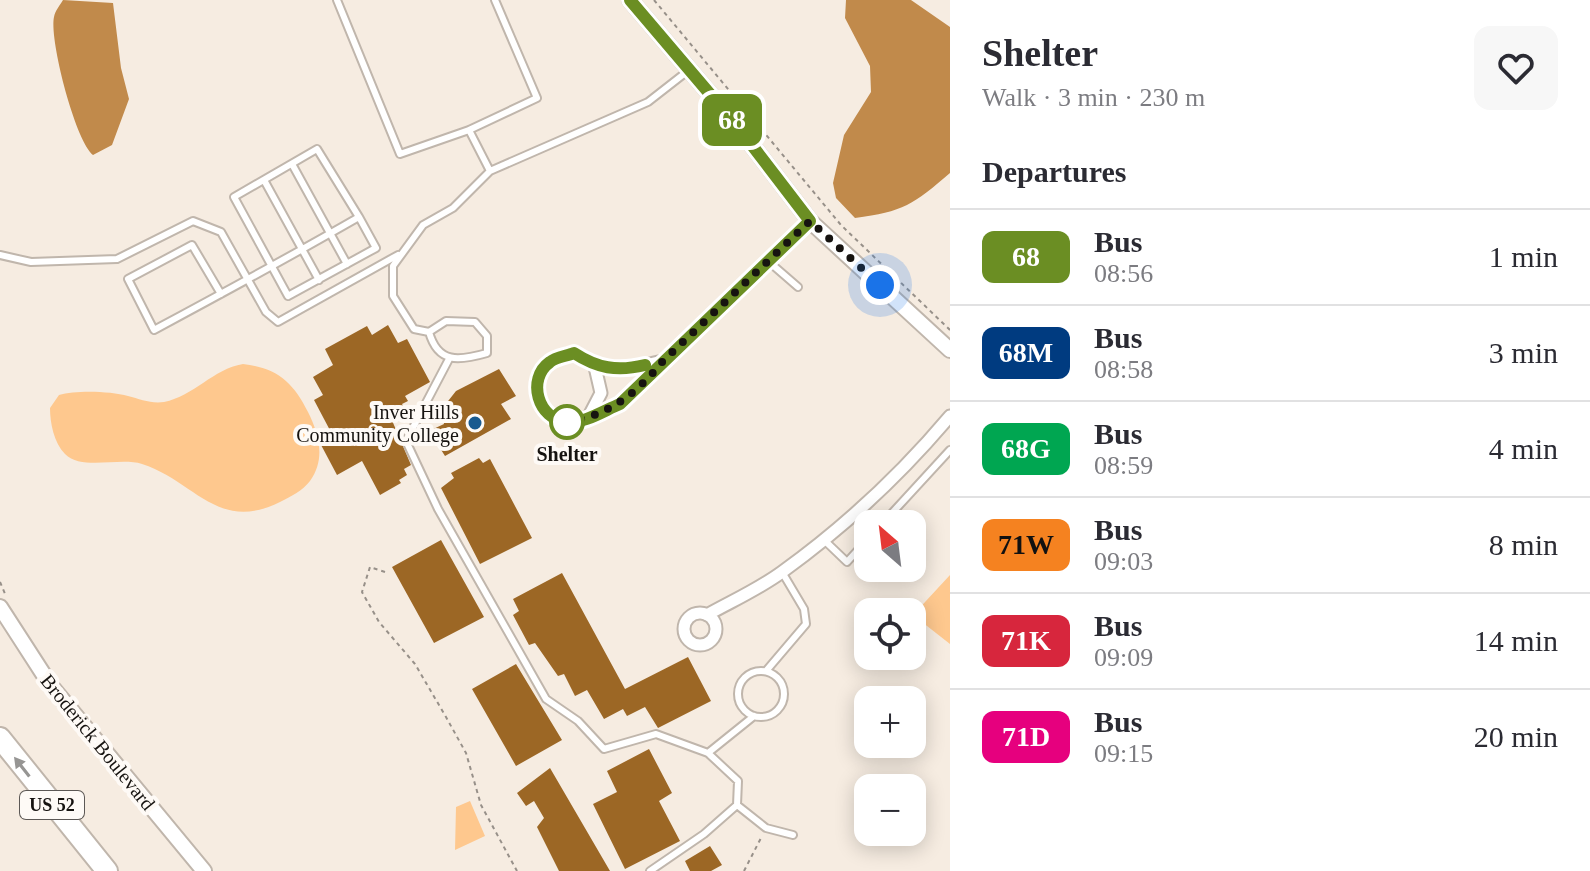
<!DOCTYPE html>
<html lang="en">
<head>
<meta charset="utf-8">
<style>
  body { margin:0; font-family:"Times New Roman",serif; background:#f7f7f7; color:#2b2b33; height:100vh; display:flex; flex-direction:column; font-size:30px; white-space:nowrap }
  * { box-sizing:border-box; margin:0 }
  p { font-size:26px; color:#7c7c81 }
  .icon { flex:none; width:44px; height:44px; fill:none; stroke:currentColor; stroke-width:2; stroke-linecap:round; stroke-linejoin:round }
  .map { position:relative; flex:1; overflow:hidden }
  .sheet { display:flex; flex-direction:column; background:#fff; width:640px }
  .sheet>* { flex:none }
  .badge { padding:0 16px; border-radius:12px; font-size:28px; line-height:52px }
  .needle { width:52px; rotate:332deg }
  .controls { position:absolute; left:854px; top:510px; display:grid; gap:16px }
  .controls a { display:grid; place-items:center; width:72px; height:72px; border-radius:16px; background:#fff; box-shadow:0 4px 20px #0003; font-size:40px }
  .you { position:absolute; width:40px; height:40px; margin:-20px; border:6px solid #fff; border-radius:50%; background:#1a73e8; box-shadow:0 0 0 12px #1a73e833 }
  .map>.badge { position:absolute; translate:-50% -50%; box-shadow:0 0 0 4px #fff }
  h2 { padding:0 32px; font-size:30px; line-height:72px }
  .round { display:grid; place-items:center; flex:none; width:84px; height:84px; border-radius:16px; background:#f7f7f7 }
  .overview { display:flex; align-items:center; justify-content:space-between; height:136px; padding:0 32px }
  h1 { font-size:38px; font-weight:700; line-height:60px }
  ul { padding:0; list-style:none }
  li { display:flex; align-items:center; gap:24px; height:96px; padding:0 32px; border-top:2px solid #e1e1e2 }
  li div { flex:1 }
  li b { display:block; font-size:30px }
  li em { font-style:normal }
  li .badge { min-width:88px; font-weight:700; text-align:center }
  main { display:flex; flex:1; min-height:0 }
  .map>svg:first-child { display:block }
  .green { fill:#fec88e }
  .water { fill:#c18a4b }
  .building { fill:#9c6725 }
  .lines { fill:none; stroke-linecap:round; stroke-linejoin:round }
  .service-casing { stroke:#c0b6ac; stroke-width:10 }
  .minor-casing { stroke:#c0b6ac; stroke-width:15 }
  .tertiary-casing { stroke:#c0b6ac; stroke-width:18 }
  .motorway-casing { stroke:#c0b6ac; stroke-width:24 }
  .path { stroke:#979089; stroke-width:2; stroke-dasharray:4 4; stroke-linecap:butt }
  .service { stroke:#fff; stroke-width:6 }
  .minor { stroke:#fff; stroke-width:11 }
  .tertiary { stroke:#fff; stroke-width:14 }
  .motorway { stroke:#fff; stroke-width:20 }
  .oneway { fill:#969593 }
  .line-casing { stroke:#fff; stroke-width:18 }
  .line { stroke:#6b8e23; stroke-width:12 }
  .walk { stroke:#161310; stroke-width:8; stroke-dasharray:0 14.4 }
  .stop-dot { fill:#fff; stroke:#6b8e23; stroke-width:4 }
  .poi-dot { fill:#185a8f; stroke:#fefaf6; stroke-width:3 }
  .labels { text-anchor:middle; stroke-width:8; stroke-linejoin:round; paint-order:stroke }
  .shield { fill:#fefaf6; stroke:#5c5855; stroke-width:2 }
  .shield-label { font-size:18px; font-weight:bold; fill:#161310 }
  .poi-label { font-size:20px; fill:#161310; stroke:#fefaf6; text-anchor:end }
  .stop-label { font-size:20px; font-weight:bold; fill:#161310; stroke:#fefaf6 }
  .street-label { font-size:20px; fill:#161310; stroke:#fefaf6 }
</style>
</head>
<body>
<main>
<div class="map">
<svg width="950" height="871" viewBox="0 0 950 871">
  <rect width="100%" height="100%" fill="#f6ece1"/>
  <path class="green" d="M243,364C277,368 293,382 308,412C319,434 326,459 310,481C302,491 292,496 280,502C217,533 195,481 142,464C119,457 82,471 65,454C54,443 50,423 50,408L59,395C76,390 110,391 128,396C140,399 151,404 164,402C194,396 213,369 243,364Z
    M950,575V644L913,615Z
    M470,801L485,836L455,850L456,807Z"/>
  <path class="water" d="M63,0L113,3L121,68L129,99L112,145L93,155C75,140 49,39 54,17C55,11 60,5 63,0Z
    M846,0H911L950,27V173C914,204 903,212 855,218L836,198L833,183L844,135L871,92L870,66L845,18Z"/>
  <path class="building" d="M388,325L398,343L407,339L430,382L405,396L408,401L402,404L406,411L391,418L411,465L404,469L407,475L399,480L401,483L380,495L362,461L337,475L320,443L333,436L314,400L323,395L313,377L333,365L325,349L367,326L372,335Z
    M499,369L516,396L501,404L511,419L445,456L429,431L444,424L441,410L456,391Z
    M479,458L483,463L490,459L532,538L480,564L441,488L454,478L451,473Z
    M441,540L484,617L434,643L392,567Z
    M562,573L625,689L688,657L711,701L658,728L645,707L627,716L623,709L604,719L587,690L575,696L564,674L558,676L535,643L529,645L513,615L519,611L513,599Z
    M516,664L562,740L516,766L472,689Z
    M649,749L672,793L659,801L680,841L625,869L593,804L617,792L607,771Z
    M550,768L610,871H559L537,827L544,818L534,801L526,806L517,793Z
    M710,846L722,865L711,871H690L685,861Z"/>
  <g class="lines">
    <defs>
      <path id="service" d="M337,0L400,154L469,130L537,98L495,0
        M469,130L490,171
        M292,164L347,264
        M264,180L319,280
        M0,255L31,262L117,259L193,221L221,232L266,312L278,322L398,255
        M768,261L798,287
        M221,294L192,245L128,279L154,330C223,293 291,256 359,217L317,149L234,197L288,296L376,248L359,217
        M429,332C438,364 459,361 487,353V336L475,322L446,321L429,332L414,329L393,296V266L423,225L453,208L490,171L648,102L689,70
        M449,359L406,441L438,509L546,699L578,721L604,749L656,734L708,753L738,781L737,805L766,828L793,835
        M882,524L950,450
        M823,539L847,562L868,539
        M738 694a23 23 0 1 1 46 0a23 23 0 1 1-46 0Z
        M766,671L806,624L804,609L782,572
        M708,753L754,716
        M650,871L704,834L737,805"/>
      <path id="minor" d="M663,361C626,370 607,375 574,353C567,356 556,357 550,362C526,379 537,420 567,422C584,424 605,410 620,404L810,221
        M588,418L601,393L595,367
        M684 629a16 16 0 1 1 32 0a16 16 0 1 1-32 0Z
        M707,615C732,601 759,589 782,572C843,528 902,473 950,416"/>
      <path id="tertiary" d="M630,0L738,127L810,221L950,350
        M0,607L51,686L204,871"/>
      <path id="motorway" d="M0,738L107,871"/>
    </defs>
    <use href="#service" class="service-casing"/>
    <use href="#minor" class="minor-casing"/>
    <use href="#tertiary" class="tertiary-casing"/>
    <use href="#motorway" class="motorway-casing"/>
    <path class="path" d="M654,0L841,225L950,330
      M385,572L370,567L362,592L379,622L415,664L446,717L466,753L481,805L517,871
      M0,582L6,596
      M744,871L762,836"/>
    <use href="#service" class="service"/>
    <use href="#minor" class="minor"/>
    <use href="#tertiary" class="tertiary"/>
    <use href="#motorway" class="motorway"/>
  </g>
  <defs><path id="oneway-solid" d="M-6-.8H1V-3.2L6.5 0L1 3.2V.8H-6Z" transform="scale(2)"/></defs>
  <use class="oneway" href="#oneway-solid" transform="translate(22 767) rotate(-128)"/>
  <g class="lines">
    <defs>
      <path id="line" d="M630,0L738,127L810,221L620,404C605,410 584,424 567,422C538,420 526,379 550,362C556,357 567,356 574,353C597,368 617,372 645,365"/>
    </defs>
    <use href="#line" class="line-casing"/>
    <use href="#line" class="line"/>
    <path class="walk" d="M567,422C608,416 637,393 663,361L810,221L880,285"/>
  </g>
  <circle class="stop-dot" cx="567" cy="422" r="16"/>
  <circle class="poi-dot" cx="475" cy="423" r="8"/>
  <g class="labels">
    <rect class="shield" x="20" y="791" width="64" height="28" rx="6"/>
    <g class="shield-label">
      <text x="52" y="811">US 52</text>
    </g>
    <g class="poi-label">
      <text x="459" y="419">Inver Hills<tspan x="459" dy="23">Community College</tspan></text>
    </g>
    <g class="stop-label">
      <text x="567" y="461">Shelter</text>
    </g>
    <g class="street-label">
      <text transform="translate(98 742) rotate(51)" y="7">Broderick Boulevard</text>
    </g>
  </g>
</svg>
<div class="controls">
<a><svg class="needle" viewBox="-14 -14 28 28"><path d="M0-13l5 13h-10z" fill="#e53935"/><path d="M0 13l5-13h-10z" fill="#7c7c81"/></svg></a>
<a><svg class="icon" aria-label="locate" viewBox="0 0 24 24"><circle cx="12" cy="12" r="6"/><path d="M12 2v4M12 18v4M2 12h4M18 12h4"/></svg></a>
<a>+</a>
<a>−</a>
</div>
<div class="you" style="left:880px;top:285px"></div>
<b class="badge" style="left:732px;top:120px;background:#6b8e23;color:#fff">68</b>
</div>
<section class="sheet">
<div class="overview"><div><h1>Shelter</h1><p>Walk · 3 min · 230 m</p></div><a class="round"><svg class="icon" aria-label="heart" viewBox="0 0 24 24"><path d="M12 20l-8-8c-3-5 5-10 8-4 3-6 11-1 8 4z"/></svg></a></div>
<h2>Departures</h2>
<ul>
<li><span class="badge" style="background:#6b8e23;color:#fff">68</span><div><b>Bus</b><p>08:56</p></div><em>1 min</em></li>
<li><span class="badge" style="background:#003b80;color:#fff">68M</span><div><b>Bus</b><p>08:58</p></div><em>3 min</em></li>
<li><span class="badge" style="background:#00a651;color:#fff">68G</span><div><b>Bus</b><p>08:59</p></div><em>4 min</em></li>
<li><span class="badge" style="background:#f58220;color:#111">71W</span><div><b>Bus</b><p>09:03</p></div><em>8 min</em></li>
<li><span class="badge" style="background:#d7263d;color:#fff">71K</span><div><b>Bus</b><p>09:09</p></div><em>14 min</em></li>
<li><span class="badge" style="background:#e6007e;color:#fff">71D</span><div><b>Bus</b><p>09:15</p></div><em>20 min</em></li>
</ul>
</section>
</main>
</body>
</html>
